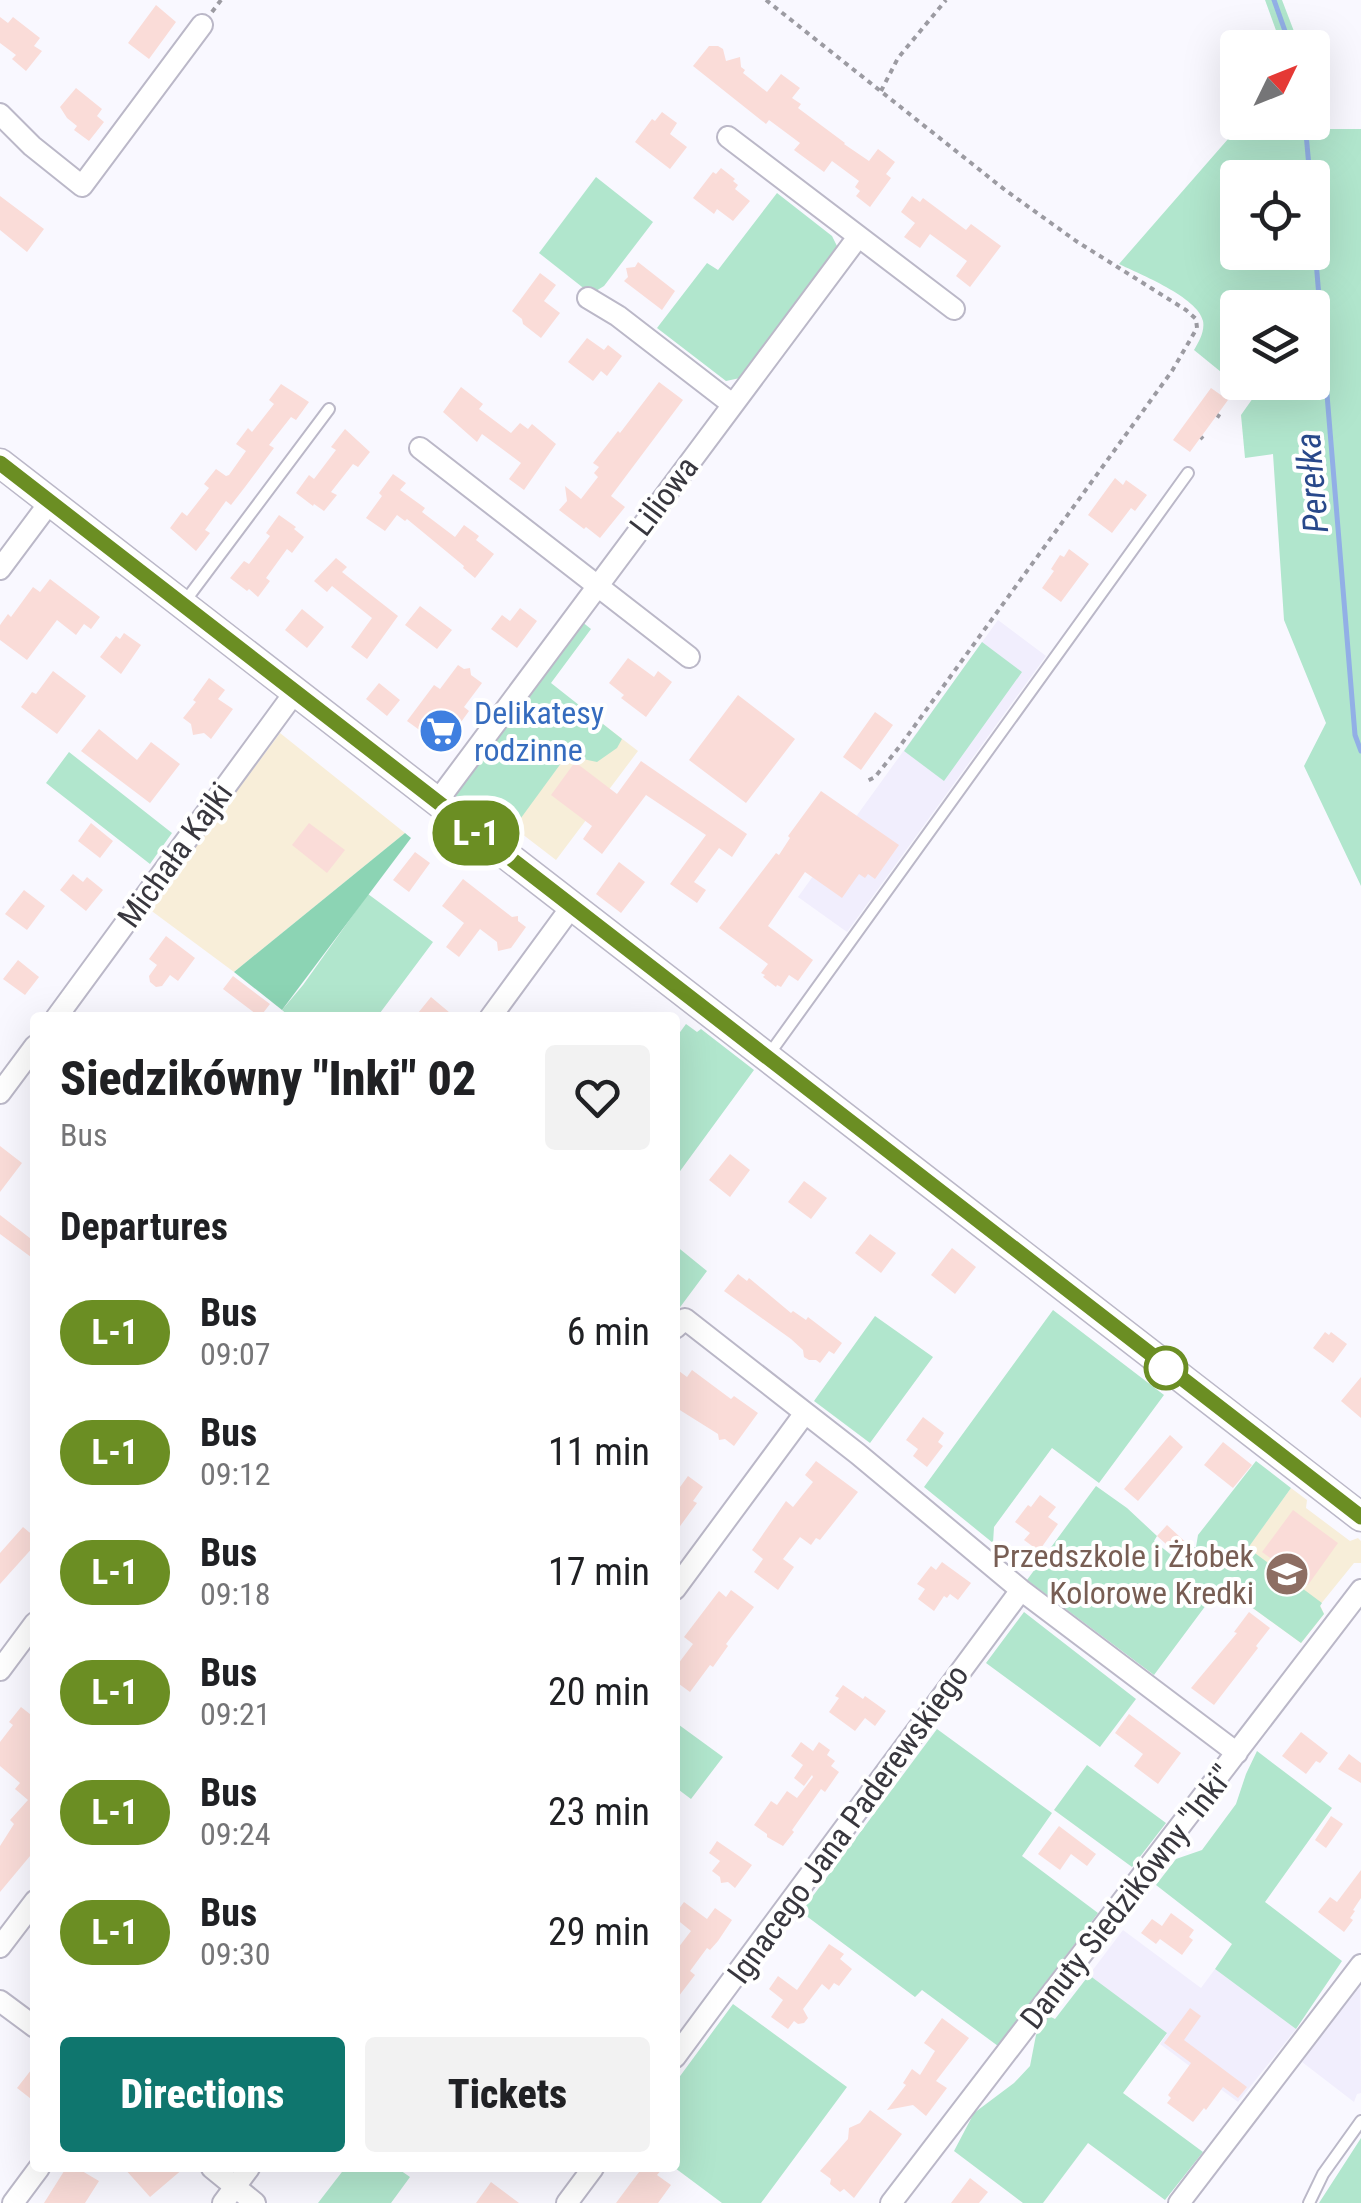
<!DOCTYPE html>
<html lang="en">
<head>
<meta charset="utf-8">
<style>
  body { margin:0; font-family:"Roboto Condensed",sans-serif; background:#f2f2f2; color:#202124; height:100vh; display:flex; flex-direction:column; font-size:38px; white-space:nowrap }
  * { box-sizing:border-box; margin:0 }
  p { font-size:32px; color:#757577 }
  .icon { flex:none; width:55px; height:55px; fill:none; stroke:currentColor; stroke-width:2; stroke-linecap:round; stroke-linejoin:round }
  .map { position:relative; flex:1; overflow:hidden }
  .side { position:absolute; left:30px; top:1012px; width:650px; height:1160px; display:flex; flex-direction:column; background:#fff; border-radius:10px; box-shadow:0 10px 40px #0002 }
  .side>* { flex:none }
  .badge { padding:0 20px; border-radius:32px; font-size:35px; line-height:65px }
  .needle { width:65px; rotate:47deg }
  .controls { position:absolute; left:1220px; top:30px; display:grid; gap:20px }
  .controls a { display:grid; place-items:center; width:110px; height:110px; border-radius:10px; background:#fff; box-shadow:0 10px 40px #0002; font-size:50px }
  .map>.badge { position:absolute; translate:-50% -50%; box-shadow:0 0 0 5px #fff }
  h2 { padding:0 30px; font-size:38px; line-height:90px }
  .round { display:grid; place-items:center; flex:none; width:105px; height:105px; border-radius:10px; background:#f2f2f2 }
  .headline { display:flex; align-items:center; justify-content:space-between; height:170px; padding:0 30px }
  h1 { font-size:48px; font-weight:800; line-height:75px }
  .primary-button { display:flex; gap:20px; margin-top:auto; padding:20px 30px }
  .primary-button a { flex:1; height:115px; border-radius:10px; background:#0f766e; color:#fff; font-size:40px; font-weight:800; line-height:115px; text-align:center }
  .primary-button a+a { background:#f2f2f2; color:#202124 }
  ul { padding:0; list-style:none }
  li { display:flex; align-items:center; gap:30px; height:120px; padding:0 30px }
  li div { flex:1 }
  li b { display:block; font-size:38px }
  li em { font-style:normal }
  li .badge { min-width:110px; font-weight:700; text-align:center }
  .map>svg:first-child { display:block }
  .commercial { fill:#f8eed9 }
  .built { fill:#f1eefd }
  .education { fill:#f7eed9 }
  .green { fill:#b1e6cd; fill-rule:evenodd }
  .forest { fill:#8cd4b4 }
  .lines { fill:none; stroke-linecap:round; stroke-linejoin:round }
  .stream { stroke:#92afe6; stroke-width:5 }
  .building { fill:#fadcd8 }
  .service-casing { stroke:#bbb8c8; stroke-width:14 }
  .minor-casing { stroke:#bbb8c8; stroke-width:24 }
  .tertiary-casing { stroke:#bbb8c8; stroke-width:31 }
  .path { stroke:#9c9ba2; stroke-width:4; stroke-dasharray:5 5; stroke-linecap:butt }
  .service { stroke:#fff; stroke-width:10 }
  .minor { stroke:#fff; stroke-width:20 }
  .tertiary { stroke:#fff; stroke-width:28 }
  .line-casing { stroke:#fff; stroke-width:22 }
  .line { stroke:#6b8e23; stroke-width:15 }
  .stop-dot { fill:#fff; stroke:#6b8e23; stroke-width:5 }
  .labels { text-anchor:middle; stroke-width:8; stroke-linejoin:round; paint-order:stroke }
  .street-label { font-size:32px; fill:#38373e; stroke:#fff }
  .shop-label { font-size:32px; fill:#366cbe; stroke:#fff; text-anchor:start }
  .education-label { font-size:32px; fill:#785e54; stroke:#fff; text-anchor:end }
  .water-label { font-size:35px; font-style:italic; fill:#29498b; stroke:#fff }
</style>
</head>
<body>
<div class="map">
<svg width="1361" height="2203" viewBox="0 0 1361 2203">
  <rect width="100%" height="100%" fill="#f9f8ff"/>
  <path class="commercial" d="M280,733L405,833L234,972L149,909Z"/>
  <path class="built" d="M998,620L1046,656L847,932L798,897Z
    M1123,1930L1201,1988L1215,1969L1296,2029L1238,2102L1160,2044L1167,2034L1089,1975Z
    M1360,1983L1361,2093L1357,2094L1354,2102L1302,2062Z"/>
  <path class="education" d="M595,718L638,751L556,860L513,827Z
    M1291,1488L1307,1500L1306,1508L1350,1541L1358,1538L1361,1541V1563H1354L1320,1605L1324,1614L1301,1643L1221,1585Z"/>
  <path class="green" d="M1265,0H1282L1300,47H1282Z
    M1313,94L1317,129H1361V886L1304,766L1326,723L1284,620L1273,454L1245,458L1241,415L1253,398L1194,350C1199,342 1205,331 1203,321C1198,297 1139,274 1119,264L1242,123L1312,122ZM1238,178H1312V252H1238ZM1238,308H1312V382H1238Z
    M596,177L653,222L604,286L591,294L539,253Z
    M777,193L832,236L837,246L831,259L740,378L726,381L657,328L707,263L718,270Z
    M581,621L591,629L551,683L622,739L617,748L597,762L583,759L570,751L507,837L454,795Z
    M982,642L1022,672L944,781L904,751Z
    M69,752L172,833L150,864L46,783Z
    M368,894L433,942L377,1017H290L282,1010L303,985Z
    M686,1024L697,1032L701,1029L754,1070L675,1178V1039Z
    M675,1245L707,1271L675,1314Z
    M1053,1310L1164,1395L1099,1483L1052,1448L994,1527L993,1543L924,1487Z
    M875,1316L933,1357L870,1443L814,1401Z
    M1256,1461L1291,1488L1248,1548L1322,1603L1320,1606L1324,1614L1301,1643L1221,1585L1154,1675L1027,1580L1096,1486L1127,1508L1157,1536L1154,1541L1180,1562L1192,1548L1196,1547L1198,1535Z
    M1024,1612L1136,1699L1100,1747L986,1663Z
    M675,1722L723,1757L691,1799L675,1787Z
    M937,1729L1052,1813L1022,1856L1098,1913L998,2046L922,1990L915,1997L801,1912Z
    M1257,1751L1332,1808L1265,1902L1342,1961L1296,2029L1215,1969L1232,1944L1156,1885L1176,1859L1202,1850L1236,1804L1246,1774Z
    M1087,1765L1166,1823L1132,1867L1054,1810Z
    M1089,1975L1167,2033L1123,2093L1203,2152L1165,2200L1088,2143L1043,2203H1023L954,2151L974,2113L1014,2083L1030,2066L1036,2035L1049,2016L1055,2019Z
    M733,2004L847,2087L761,2203H722L675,2168V2083Z
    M1361,2137V2203H1319L1361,2138Z
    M345,2168H397L410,2177L391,2203H318Z"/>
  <path class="forest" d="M405,833L411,838L282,1010L234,972Z"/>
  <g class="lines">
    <path class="stream" d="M1274,0L1291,48
      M1305,122L1310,178
      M1312,212L1355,735L1361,751"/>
  </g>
  <path class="building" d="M156,5L176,22L149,59L128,43Z
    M0,17L8,23L13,17L40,38L34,46L42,51L26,71L12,59L16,55L0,43Z
    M709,46H718L723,49L726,61L740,57L741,67L745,70L743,73L767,92L781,74L800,88L792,98L801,104L798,108L845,143L844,144L869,161L878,149L895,162L886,174L891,178L870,207L856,196L860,191L855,187L859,181L832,161L824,172L794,150L800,143L769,120L766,124L693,66Z
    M76,88L102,109L97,116L104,122L89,141L74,130L77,126L67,118L60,107Z
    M662,112L677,123L670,134L687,147L670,169L635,142L652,119L655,121Z
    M721,168L735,179L733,181L738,185L735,189L750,201L733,221L717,209L714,214L693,198L713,172L716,174Z
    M0,196L44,229L27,252L0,230Z
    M912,196L920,202L923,198L966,230L971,224L1001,246L970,287L956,276L967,261L930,234L920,248L904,237L915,223L901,212Z
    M638,262L675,291L662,310L624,281L628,277L626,268L635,267Z
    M540,273L556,285L544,301L560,313L541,338L523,324L522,319L512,311Z
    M587,338L604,350L608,345L622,356L607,376L601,371L593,381L568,362Z
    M659,382L683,400L611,496L625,507L600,538L586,527L584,529L559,510L567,501L565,486L581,499L598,477L594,473L599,467L593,463L618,431L620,433Z
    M281,384L309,402L296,420L291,417L269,445L274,448L245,487L231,505L226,501L205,530L210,533L196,551L170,528L182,512L187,516L209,488L204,484L216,469L226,476L229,475L246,451L236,444L248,428L252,432L274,404L269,400Z
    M461,387L483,404L479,409L511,433L520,423L528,429L532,424L556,444L524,490L509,479L521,463L482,434L477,442L443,412Z
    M1211,388L1228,400L1190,452L1173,440Z
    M345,429L370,452L358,467L353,464L331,492L337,495L324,511L314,504L313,506L296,493L309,475L314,479L336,450L331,447Z
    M393,474L406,483L400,490L425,508L422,512L455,537L464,525L479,536L476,540L494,554L475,578L463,568L464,566L407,519L405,521L397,515L385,531L366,518L382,496L379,493Z
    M1115,478L1123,485L1126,480L1147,495L1135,511L1131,508L1112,533L1088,515Z
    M279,515L296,527L294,529L304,537L292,553L287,549L266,578L270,581L258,597L249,589L247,591L230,578L244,561L249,564L270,536L266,533Z
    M1069,549L1089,564L1061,602L1042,588L1054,571L1051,569L1060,555L1064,557Z
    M336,558L347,567L342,572L398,616L367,659L351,647L372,618L332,586L327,592L314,581Z
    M50,579L100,617L91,629L84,624L76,635L57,620L27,660L0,640V625L8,614L11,617L33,587L40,592Z
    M420,606L452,630L437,649L405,625Z
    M520,608L537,621L517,648L491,629L502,615L510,621Z
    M302,609L324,627L307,648L285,630Z
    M124,633L141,645L121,674L100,657L116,636L120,639Z
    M628,658L654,677L658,671L672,682L646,717L621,698L624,695L609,683Z
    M458,665L464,669L470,668L471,675L482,683L464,707L469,711L443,747L407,721L434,685L440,689Z
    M53,671L86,696L57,734L21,707L32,692L36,694Z
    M209,678L225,690L218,699L233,709L211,739L204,733L193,735L191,724L183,718L196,702L193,700Z
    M379,683L400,700L387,716L366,699Z
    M738,695L795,739L746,803L689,760Z
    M875,712L893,725L861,770L843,757Z
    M99,729L137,760L151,742L180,764L150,803L81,751Z
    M641,761L747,834L732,857L719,848L694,882L706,890L697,903L670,884L706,835L646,795L602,854L583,839L592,826L551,795L575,762L617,794Z
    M821,791L899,845L875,879L868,874L865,878L859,874L842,898L805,872L768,926L813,960L798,981L789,975L781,987L777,985L776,987L763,977L765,975L761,973L768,964L719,928L776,853L779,855L790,838L788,836Z
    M91,823L113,841L100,858L78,841Z
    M309,823L345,850L327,873L292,845Z
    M415,852L430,863L409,892L393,880Z
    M619,862L645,882L621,913L596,894Z
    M73,874L83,882L87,877L103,890L86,911L60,890Z
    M463,879L512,917L518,916V921L526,927L511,948L498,951L497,942L480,929L459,957L446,947L464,923L442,906Z
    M24,890L45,906L27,930L5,914Z
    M166,936L195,958L178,981L170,975L162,986L156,987L150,982L149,976L157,965L149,959Z
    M18,960L39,977L25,995L3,979Z
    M233,976L270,1004L260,1017L223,989Z
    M431,997L456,1018H414Z
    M0,1146L22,1163L0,1192Z
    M730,1154L750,1170L730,1197L709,1180Z
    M804,1181L827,1198L811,1219L788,1202Z
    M0,1215L35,1242V1260L0,1234Z
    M870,1234L896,1253L881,1273L855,1253Z
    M952,1248L976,1267L955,1294L931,1275Z
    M738,1274L747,1281L749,1278L791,1313L793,1311L806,1320L808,1317L842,1343L834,1354L829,1351L820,1363L816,1360H809L804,1357L803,1350L791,1339L724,1291Z
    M1325,1332L1329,1335L1331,1332L1347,1344L1333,1363L1313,1348Z
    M675,1368L687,1377L692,1370L731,1399L734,1396L758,1413L734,1446L725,1439L719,1440L718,1434L675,1407Z
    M1361,1377V1418L1341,1401Z
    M923,1417L944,1433L938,1442L943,1446L927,1467L913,1456L918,1449L906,1440Z
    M1170,1435L1183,1447L1138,1501L1124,1489Z
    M1223,1442L1252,1465L1233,1488L1204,1465Z
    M816,1461L858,1492L820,1540L816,1538L811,1545L800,1537L783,1559L794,1567L778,1590L754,1572L763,1559L752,1550L786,1501L793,1507L813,1482L805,1475Z
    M688,1476L703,1487L693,1501L697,1503L675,1533V1494Z
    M1040,1495L1056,1507L1048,1517L1058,1524L1039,1551L1024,1540L1030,1533L1015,1522L1028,1505L1031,1507Z
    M1293,1510L1338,1543L1308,1585L1262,1552Z
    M1167,1525L1192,1548L1183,1559L1157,1536Z
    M23,1527L35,1537V1545L0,1584V1553Z
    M942,1562L971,1583L958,1600L950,1594L947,1598L944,1596L934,1611L918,1599L925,1589L917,1584L931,1566L936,1570Z
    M731,1590L754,1607L726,1644L728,1646L713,1667L710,1665L690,1692L675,1681V1668L693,1644L684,1637L719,1591L726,1597Z
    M1249,1612L1270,1628L1256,1646L1258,1648L1214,1705L1191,1688L1237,1633L1234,1632Z
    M843,1685L863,1699L865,1696L886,1711L875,1726L865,1718L855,1731L829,1712L839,1698L835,1696Z
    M21,1707L35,1718V1850L0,1892V1846L14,1824L10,1820L28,1800L15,1789L20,1783L0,1766V1742L13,1725L9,1722Z
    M1129,1714L1181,1753L1158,1784L1134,1766L1143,1754L1115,1733Z
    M1301,1732L1328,1753L1320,1763L1316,1761L1306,1774L1282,1756Z
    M801,1742L813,1751L819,1742L830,1750L827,1755L835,1761L831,1766L839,1772L825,1792L821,1789L792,1830L794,1832L783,1846L767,1837V1834L754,1825L771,1801L777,1805L787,1791L797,1798L813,1777L812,1775L804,1786L794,1778L803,1765L791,1756Z
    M1349,1754L1361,1763V1783L1338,1769Z
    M1331,1816L1343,1824L1326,1848L1315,1840Z
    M1059,1826L1096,1854L1087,1866L1071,1854L1060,1870L1038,1854Z
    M717,1841L752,1865L735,1888L728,1882L721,1883L720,1877L712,1871L720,1861L709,1853Z
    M1361,1870V1898L1353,1910L1355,1911L1350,1918L1353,1920L1344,1932L1318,1912L1330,1897L1337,1902Z
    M684,1902L707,1919L715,1908L732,1920L718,1941L710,1950L707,1948L690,1971L695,1975L675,2001V1952L691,1931L675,1918V1914Z
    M1171,1913L1194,1930L1189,1937L1193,1940L1182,1955L1160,1939L1156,1944L1141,1933L1152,1919L1162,1926Z
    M829,1944L844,1954L840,1959L852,1969L839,1986L834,1983L829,1990L822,1984L803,2009L808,2018L804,2023L798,2024L794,2021L788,2029L771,2017L783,2000L769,1989L778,1976L797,1990Z
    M1190,2008L1201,2016L1184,2040L1247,2087L1238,2098L1223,2087L1206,2110L1204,2108L1193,2122L1167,2103L1171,2098L1168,2095L1191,2063L1164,2043Z
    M942,2018L969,2038L936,2081L947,2088L926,2116L913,2105L887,2110L906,2085L903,2083L912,2069L920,2075L935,2051L924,2043Z
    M35,2065V2102L17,2088Z
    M870,2110L902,2134L854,2198L844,2189L840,2192L830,2184L831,2179L820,2171L848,2139L849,2128L860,2123Z
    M66,2168H77L99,2181L85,2203H44Z
    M124,2168H184L150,2197Z
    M642,2168H663L657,2175L671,2185L658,2203H616Z
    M970,2178L988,2192L979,2203H951Z
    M491,2182L519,2203H476Z"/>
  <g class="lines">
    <defs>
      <path id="service" d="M183,604L329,409
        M770,1053L1188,473
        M1309,2203L1323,2174L1361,2121"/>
      <path id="minor" d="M0,114L32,146L82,186L202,25
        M728,137L954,309
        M588,298L618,316L732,404
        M420,448L689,657
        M0,569L50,502
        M436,803L858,237
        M56,1018L295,692
        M490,1018L572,906
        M0,1093L35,1046
        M675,1328L685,1319L858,1454L1021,1590L1237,1753
        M675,1589L805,1413
        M0,1670L35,1623
        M0,1947L35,1901
        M0,2001L35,2027
        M675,2057L1021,1590
        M212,2168L255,2203
        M13,2203L39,2168
        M223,2203L249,2168
        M567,2203L593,2168
        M891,2203L1361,1590
        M1179,2203L1361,1965"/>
      <path id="tertiary" d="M0,463L1361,1517"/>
    </defs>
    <use href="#service" class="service-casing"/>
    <use href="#minor" class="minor-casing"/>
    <use href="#tertiary" class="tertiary-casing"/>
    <path class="path" d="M766,0L1005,190L1076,241L1186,310L1196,319L1197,328L1172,371L900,746L875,777L867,781
      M212,12L221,0
      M881,91L898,58L946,0
      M1217,415L1220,417
      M1201,437L1203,439"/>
    <use href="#service" class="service"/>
    <use href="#minor" class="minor"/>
    <use href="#tertiary" class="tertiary"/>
  </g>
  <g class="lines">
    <defs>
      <path id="line" d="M0,463L1361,1517"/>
    </defs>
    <use href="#line" class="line-casing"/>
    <use href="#line" class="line"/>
  </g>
  <defs>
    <symbol id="supermarket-disc" viewBox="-11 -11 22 22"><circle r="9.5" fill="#3f7fe0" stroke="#fff"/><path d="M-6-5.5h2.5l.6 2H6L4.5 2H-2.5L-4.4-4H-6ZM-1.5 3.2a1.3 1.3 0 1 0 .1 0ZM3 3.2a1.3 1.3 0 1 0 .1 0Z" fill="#fff"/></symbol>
    <symbol id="school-disc" viewBox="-11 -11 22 22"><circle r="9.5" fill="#8d6e63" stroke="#fff"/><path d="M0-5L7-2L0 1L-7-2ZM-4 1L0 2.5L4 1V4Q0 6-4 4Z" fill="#fff"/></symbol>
  </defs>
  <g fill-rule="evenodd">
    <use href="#supermarket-disc" x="416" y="706" width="50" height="50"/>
    <use href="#school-disc" x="1262" y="1549" width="50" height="50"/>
  </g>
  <circle class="stop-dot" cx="1166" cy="1368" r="20"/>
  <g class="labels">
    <g class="street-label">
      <text transform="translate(664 496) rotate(-53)" y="11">Liliowa</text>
      <text transform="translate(175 855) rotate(-54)" y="11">Michała Kajki</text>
      <text transform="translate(848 1824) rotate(-54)" y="11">Ignacego Jana Paderewskiego</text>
      <text transform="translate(1127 1897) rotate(-52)" y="11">Danuty Siedzikówny "Inki"</text>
    </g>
    <g class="shop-label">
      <text x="474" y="724">Delikatesy<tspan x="474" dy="37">rodzinne</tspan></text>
    </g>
    <g class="education-label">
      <text x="1254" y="1567">Przedszkole i Żłobek<tspan x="1254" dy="37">Kolorowe Kredki</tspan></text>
    </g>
    <g class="water-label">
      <text transform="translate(1312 483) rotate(-95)" y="12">Perełka</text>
    </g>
  </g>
</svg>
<div class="controls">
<a><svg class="needle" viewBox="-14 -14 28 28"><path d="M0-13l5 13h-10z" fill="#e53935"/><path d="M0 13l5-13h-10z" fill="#757577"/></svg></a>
<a><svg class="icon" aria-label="locate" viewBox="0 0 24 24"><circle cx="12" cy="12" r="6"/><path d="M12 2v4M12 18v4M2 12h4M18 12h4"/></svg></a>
<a><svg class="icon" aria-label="layers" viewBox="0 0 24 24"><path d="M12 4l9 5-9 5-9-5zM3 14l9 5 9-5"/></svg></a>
</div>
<b class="badge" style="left:476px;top:833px;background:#6b8e23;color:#fff">L-1</b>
<section class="side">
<div class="headline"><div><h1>Siedzikówny &quot;Inki&quot; 02</h1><p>Bus</p></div><a class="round"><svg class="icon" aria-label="heart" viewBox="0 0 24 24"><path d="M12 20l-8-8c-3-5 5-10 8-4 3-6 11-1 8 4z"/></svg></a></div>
<h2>Departures</h2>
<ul>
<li><span class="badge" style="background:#6b8e23;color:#fff">L-1</span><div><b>Bus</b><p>09:07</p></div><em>6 min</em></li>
<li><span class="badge" style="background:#6b8e23;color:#fff">L-1</span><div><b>Bus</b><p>09:12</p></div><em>11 min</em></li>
<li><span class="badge" style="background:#6b8e23;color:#fff">L-1</span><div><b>Bus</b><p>09:18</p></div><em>17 min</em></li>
<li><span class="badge" style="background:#6b8e23;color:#fff">L-1</span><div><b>Bus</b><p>09:21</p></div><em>20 min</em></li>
<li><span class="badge" style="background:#6b8e23;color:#fff">L-1</span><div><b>Bus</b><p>09:24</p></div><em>23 min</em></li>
<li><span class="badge" style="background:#6b8e23;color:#fff">L-1</span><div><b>Bus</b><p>09:30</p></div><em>29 min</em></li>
</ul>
<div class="primary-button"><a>Directions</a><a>Tickets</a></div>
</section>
</div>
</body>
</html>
